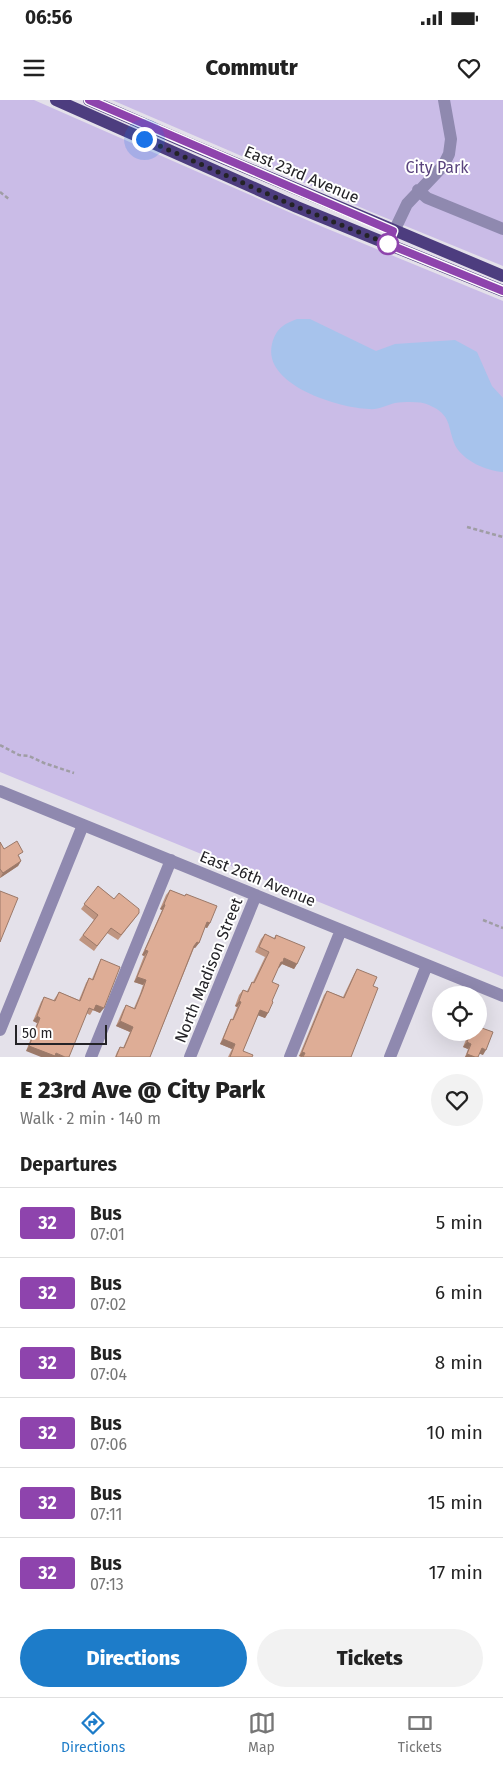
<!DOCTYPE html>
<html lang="en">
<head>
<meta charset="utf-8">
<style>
  body { margin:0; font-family:"Fira Sans",sans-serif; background:#f2f2f2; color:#222; height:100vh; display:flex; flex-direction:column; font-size:19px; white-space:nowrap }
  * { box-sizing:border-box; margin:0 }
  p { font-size:16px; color:#767676 }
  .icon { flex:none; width:28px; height:28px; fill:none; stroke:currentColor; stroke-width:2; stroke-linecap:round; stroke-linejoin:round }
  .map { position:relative; height:957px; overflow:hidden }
  .sheet { display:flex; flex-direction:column; background:#fff; flex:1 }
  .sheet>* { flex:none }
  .badge { padding:0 10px; border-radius:4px; font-size:18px; line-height:32px }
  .controls { position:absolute; left:432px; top:886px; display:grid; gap:10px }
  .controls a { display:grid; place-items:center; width:55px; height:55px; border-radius:50%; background:#fff; box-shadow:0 5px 20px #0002; font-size:25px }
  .scale { position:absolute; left:15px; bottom:12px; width:92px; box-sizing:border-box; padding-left:5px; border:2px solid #242327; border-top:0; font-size:14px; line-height:18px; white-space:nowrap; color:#242327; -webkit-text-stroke:4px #fff; paint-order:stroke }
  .you { position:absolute; width:25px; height:25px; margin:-12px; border:4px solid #fff; border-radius:50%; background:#1a73e8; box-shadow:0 0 0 8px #1a73e833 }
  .map>.badge { position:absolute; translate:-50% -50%; box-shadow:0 0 0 2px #fff }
  h2 { padding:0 20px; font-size:19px; line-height:45px }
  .round { display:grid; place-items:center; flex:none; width:52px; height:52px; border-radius:26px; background:#f2f2f2 }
  .summary { display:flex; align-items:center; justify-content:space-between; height:85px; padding:0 20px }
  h1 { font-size:24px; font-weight:800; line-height:38px }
  .button { display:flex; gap:10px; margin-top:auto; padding:10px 20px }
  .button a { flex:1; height:58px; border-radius:30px; background:#1d7cc9; color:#fff; font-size:20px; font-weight:800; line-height:58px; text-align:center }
  .button a+a { background:#f2f2f2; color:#222 }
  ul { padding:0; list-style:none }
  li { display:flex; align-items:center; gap:15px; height:70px; padding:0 20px; border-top:1px solid #e0e0e0 }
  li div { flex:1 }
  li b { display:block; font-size:19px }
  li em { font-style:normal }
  li .badge { min-width:55px; font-weight:700; text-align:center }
  .status { display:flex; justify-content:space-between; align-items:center; height:35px; padding:0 25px; background:#fff; direction:ltr }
  .status svg { height:14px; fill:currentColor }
  header { display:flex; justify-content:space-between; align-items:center; height:65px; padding:0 20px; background:#fff; font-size:22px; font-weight:800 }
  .menu { display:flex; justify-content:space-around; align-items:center; height:70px; border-top:1px solid #e0e0e0; background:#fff; font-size:14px; color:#767676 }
  .menu a { display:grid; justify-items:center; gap:2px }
  .menu .selected { color:#1d7cc9 }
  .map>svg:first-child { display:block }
  .green { fill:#cabce7 }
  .water { fill:#a7c3ec }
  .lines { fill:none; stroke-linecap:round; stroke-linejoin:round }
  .path { stroke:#9f9da4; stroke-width:2.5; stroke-dasharray:4 2.5; stroke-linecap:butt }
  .minor { stroke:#8f89af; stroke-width:12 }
  .major { stroke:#4d3d7f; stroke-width:12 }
  .wall { fill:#bf9581 }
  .shaded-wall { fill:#9b7969 }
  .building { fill:#dead96; stroke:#9b7969 }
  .line-casing { stroke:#fff; stroke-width:11 }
  .line { stroke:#8e44ad; stroke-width:8 }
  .walk { stroke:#242327; stroke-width:5; stroke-dasharray:0 9 }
  .stop-dot { fill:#fff; stroke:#8e44ad; stroke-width:2.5 }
  .labels { text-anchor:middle; stroke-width:4; stroke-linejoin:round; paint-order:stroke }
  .park-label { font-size:16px; fill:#5a447e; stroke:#fff }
  .street-label { font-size:16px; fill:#242327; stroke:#fff }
</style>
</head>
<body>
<div class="status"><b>06:56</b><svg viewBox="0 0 49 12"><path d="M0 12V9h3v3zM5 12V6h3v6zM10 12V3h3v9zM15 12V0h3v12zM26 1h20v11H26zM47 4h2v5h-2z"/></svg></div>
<header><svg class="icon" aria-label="menu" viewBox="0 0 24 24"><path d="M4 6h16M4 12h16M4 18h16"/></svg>Commutr<svg class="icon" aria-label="heart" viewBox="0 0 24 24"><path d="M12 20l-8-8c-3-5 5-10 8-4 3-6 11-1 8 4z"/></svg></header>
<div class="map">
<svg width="503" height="957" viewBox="0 0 503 957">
  <rect width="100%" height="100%" fill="#e4e1ea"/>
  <path class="green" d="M0,0H34L323,127L503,201V877L0,672Z
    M112,0H503V166L369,111Z"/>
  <path class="water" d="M297,219H310L376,251L395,244L455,240L477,252L492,286L503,298V372C487,371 463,361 455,345C447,326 452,315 429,305C420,301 405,302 395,303C387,305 378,310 369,309C339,308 262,285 272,244C276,229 283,224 297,219Z"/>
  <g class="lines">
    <path class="path" d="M0,92L10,100
      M467,427L503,437
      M0,645L19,655L29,656L44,663L74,673
      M483,820L503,828"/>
    <path class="minor" d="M418,90L427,98L503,129
      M388,144L407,104L443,66L449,54L451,39L444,0
      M0,691L503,896
      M0,930L83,725
      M91,957L171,760
      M190,957L256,795
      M290,957L341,830
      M390,957L427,865"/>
    <path class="major" d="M56,0L297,107L503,191
      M89,0L185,42L503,176"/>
  </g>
  <path class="wall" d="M0,742L4,749L20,757L19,758L21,761L18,766L0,778Z
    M98,786L114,799L139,813L118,840L107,833L94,851L79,840L94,820L81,809Z
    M170,790L185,796L186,794L210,823L207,828L205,827L199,843L195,848H194L150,957H115L117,952L120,947L123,948L130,932L116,926L123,910L126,905L134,908L140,894L143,885L134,882L144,856L142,855L162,810L160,809L166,795Z
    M265,834L274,838L276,835L297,864L294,869L282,864L278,867L272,882V901L268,913L265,918L258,915L243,951L252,957H228L232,949L220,944L228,925L231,919L232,920L237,907L235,906L239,895L243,890L247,891L252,882H253L265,857L255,852L261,839Z
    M101,859L100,913L93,910L90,915L86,913L26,951L37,923L33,921L41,902L44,897L53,901L59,892L79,900L86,883L89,878L92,879L98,865Z
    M357,869L373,886L351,957H301L299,956L324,895L327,891L343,897L354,874Z
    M469,932H479L483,955L479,953L478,957H465L468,949L463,947Z"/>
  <path class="shaded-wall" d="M21,761L18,766L0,778L3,773Z
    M164,804L165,805L162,810L160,809Z
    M207,822L210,823L207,828L204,827Z
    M197,842L199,843L195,848L193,847Z
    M145,850L148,851L144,856L142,855Z
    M284,858L297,864L294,869L282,864L279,868L277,867Z
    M137,877L146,880L143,885L134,882Z
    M239,901L241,902L237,907L235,906Z
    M96,905L104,908L100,913L93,910Z
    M260,910L268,913L265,918L257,915Z
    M37,916L40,918L37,923L33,921Z
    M120,921L133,927L130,932L116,926Z
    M223,939L235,944L232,949L220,944Z
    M467,942L471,944L468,949L463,947Z
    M29,946L56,953L65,957H41L26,951Z
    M482,948L486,950L483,955L478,953Z
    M302,952L305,953L302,957L299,956Z
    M467,954L475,957H465Z"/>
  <path class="building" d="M17,741L23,752L18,755L21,761L3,773L0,769V742L4,749Z
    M98,786L114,799L119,793L139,809V813L121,835L111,828L97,846L83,835L98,815L84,804Z
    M170,790L185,796L186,794L217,806L210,823L207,822L199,843L197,842L194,846L150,957H116L120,947L124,948L133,927L120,921L126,905L135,909L143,889L146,880L137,877L148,851L145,850L165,805L164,804Z
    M0,791L18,798L0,842Z
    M265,834L275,839L276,835L305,847L297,864L284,858L283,862H281L272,882L279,885L272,901L273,902L268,913L260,910L243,951L253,955L252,957H230L235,944L223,939L231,919L233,920L241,902L239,901L243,890L248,892L252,882L254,883L269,852L259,847Z
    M101,859L120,867L104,908L96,905L94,910L89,908L69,957H65L56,953L55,956L29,946L40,918L37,916L44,897L55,901L59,892L80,901L89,878L93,880Z
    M357,869L377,877L373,886L378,888L351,957H303L305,953L302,952L327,891L344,898Z
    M479,927L493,932L486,950L482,948L478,957H475L467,954L471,944L467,942L471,932H479Z"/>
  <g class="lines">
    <defs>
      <path id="line" d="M89,0L393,131L388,144L503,191"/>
    </defs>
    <use href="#line" class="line-casing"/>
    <use href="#line" class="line"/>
    <path class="walk" d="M144,39L297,107L388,144"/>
  </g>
  <circle class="stop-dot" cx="388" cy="144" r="10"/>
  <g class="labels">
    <g class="park-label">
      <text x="437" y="73">City Park</text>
    </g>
    <g class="street-label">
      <text transform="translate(302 74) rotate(23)" y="6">East 23rd Avenue</text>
      <text transform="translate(258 778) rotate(22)" y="6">East 26th Avenue</text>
      <text transform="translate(208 870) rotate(-68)" y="6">North Madison Street</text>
    </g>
  </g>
</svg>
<div class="controls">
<a><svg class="icon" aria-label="locate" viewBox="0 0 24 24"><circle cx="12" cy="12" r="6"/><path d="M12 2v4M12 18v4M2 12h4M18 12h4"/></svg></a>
</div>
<div class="scale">50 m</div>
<div class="you" style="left:144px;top:39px"></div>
</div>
<section class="sheet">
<div class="summary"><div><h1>E 23rd Ave @ City Park</h1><p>Walk · 2 min · 140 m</p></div><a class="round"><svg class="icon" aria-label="heart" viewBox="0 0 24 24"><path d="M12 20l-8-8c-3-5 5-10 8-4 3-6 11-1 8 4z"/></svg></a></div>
<h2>Departures</h2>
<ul>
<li><span class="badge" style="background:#8e44ad;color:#fff">32</span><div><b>Bus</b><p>07:01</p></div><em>5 min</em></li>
<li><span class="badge" style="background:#8e44ad;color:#fff">32</span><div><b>Bus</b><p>07:02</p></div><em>6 min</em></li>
<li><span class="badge" style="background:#8e44ad;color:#fff">32</span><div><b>Bus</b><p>07:04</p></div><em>8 min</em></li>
<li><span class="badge" style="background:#8e44ad;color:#fff">32</span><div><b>Bus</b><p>07:06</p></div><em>10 min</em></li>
<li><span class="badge" style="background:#8e44ad;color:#fff">32</span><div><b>Bus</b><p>07:11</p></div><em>15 min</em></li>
<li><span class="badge" style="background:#8e44ad;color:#fff">32</span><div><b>Bus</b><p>07:13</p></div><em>17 min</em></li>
</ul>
<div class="button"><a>Directions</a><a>Tickets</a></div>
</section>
<nav class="menu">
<a class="selected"><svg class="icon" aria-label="directions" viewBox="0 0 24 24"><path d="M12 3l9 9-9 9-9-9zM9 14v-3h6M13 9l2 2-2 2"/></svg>Directions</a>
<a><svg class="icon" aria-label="map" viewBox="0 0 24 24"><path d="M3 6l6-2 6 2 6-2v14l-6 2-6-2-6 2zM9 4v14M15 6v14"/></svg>Map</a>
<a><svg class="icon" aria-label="tickets" viewBox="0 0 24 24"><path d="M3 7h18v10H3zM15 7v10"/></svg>Tickets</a>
</nav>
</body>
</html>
